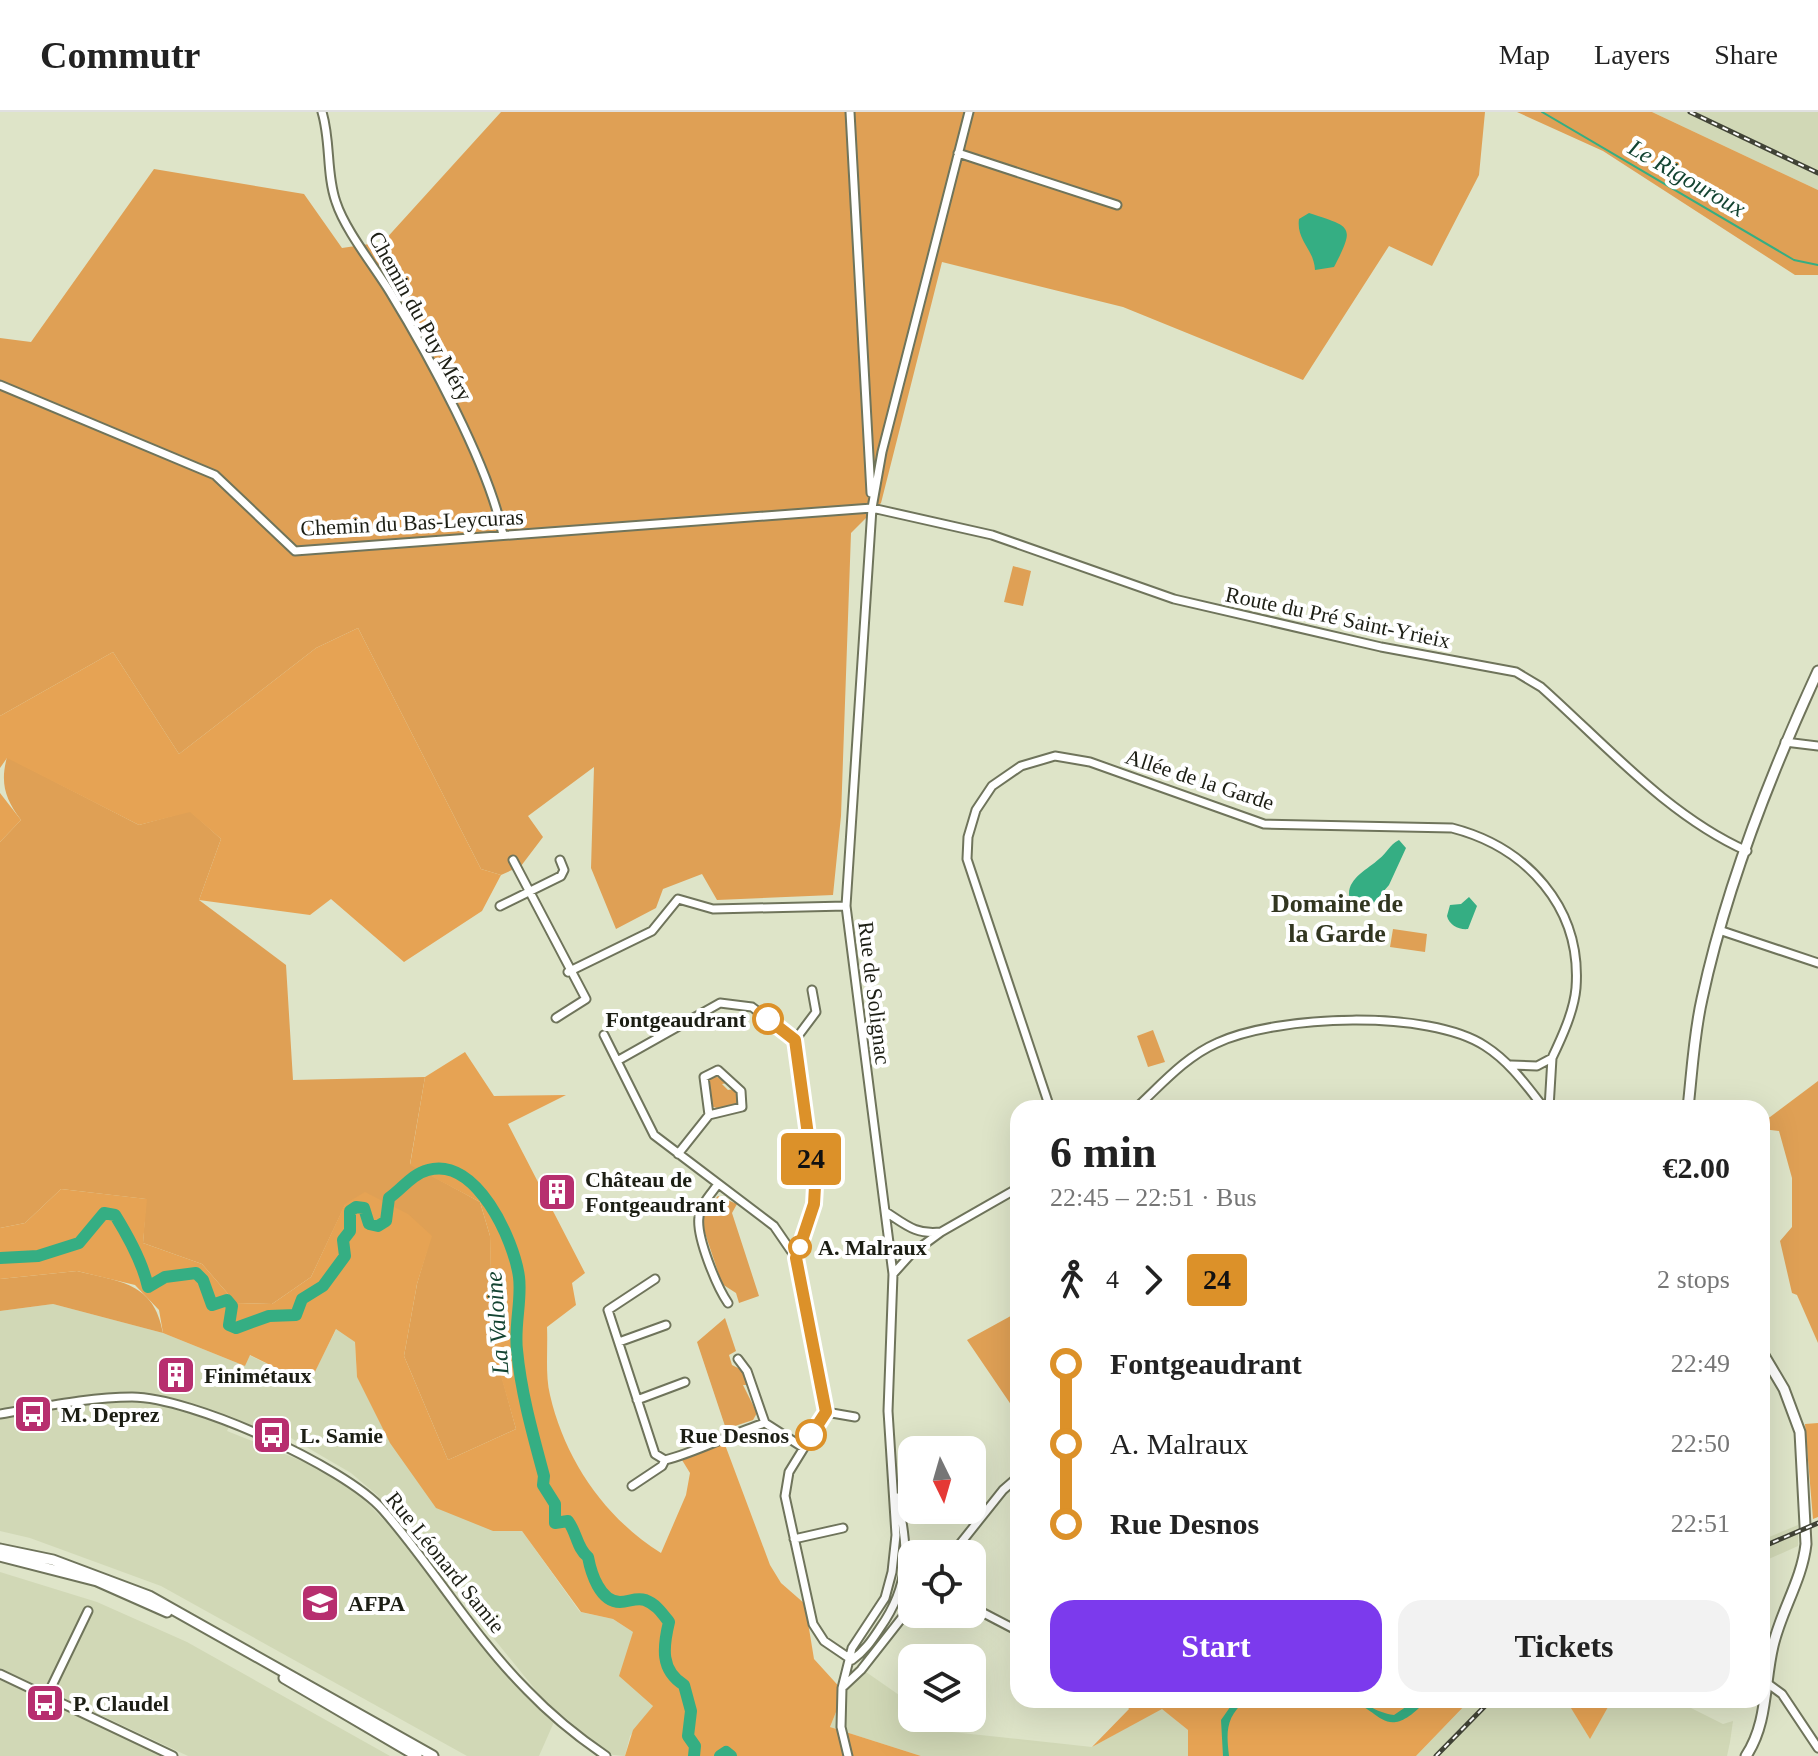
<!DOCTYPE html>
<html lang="en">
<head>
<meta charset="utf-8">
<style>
  body { margin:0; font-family:Georgia,serif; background:#f2f2f2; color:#222; height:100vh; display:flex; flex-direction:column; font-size:30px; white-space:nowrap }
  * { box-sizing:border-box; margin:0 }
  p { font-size:26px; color:#767676 }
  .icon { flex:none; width:44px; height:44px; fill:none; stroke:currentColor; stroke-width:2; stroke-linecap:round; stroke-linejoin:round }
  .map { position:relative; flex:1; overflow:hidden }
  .details { position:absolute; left:1010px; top:988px; width:760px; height:608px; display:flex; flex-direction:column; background:#fff; border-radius:24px; box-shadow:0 8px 32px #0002 }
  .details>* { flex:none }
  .badge { padding:0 16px; border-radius:6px; font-size:28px; line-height:52px }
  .needle { width:52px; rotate:175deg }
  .controls { position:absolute; left:898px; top:1324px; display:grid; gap:16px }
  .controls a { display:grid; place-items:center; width:88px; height:88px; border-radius:16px; background:#fff; box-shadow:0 8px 32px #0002; font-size:40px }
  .map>.badge { position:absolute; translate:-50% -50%; box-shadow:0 0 0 4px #fff }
  .legs { display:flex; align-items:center; gap:12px; height:88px; padding:0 40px; font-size:26px }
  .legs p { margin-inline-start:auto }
  .head { display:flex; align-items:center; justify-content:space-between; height:136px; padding:0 40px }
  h1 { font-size:44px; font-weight:600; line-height:60px }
  .primary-button { display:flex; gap:16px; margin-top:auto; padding:16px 40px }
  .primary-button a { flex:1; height:92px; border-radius:24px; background:#7c3aed; color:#fff; font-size:32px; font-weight:600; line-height:92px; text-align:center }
  .primary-button a+a { background:#f2f2f2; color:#222 }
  ul { padding:0 40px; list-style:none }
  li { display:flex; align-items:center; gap:28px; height:80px; font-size:30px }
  li i { display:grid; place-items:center; width:12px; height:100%; margin:0 10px; background:currentColor }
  li i::after { content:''; width:20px; height:20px; margin:-10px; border:6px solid; border-radius:50%; background:#fff }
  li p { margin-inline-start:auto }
  li:first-child i { background:linear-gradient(#0000 50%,currentColor 0) }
  li:last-child i { background:linear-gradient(currentColor 50%,#0000 0) }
  header { display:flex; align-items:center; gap:48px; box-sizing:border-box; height:112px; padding:0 40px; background:#fff; border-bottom:2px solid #e0e0e0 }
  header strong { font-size:38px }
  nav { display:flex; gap:44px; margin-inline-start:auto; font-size:28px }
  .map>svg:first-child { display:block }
  .built { fill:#d1d8b6 }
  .green { fill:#dfa055 }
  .forest { fill:#e6a354 }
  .water { fill:#35ae83 }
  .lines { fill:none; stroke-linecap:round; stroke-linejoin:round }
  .stream { stroke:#35ae83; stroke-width:2 }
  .river { stroke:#35ae83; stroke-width:12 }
  .minor-casing { stroke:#6f745b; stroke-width:11 }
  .major-casing { stroke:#6f745b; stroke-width:13 }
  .minor { stroke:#fff; stroke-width:7 }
  .major { stroke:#fff; stroke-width:9 }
  .rail-casing { stroke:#414336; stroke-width:5 }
  .rail { stroke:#fff; stroke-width:2; stroke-dasharray:6; stroke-linecap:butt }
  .line-1-casing { stroke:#fff; stroke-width:18 }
  .line-1 { stroke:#dc9129; stroke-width:12 }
  .stop-1-dot { fill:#fff; stroke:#dc9129; stroke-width:4 }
  .labels { text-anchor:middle; stroke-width:8; stroke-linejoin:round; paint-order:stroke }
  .street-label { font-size:22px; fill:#1c1e14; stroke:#fff }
  .stop-label { font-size:22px; font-weight:bold; fill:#1c1e14; stroke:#fff; text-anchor:end }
  .poi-label { font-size:22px; font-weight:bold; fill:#1c1e14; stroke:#fff; text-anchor:start }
  .water-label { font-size:24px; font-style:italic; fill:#134432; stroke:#fff }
  .quarter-label { font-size:26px; font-weight:bold; fill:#323620; stroke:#fff }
</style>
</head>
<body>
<header>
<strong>Commutr</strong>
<nav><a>Map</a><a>Layers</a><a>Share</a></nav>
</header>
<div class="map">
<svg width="1818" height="1644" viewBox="0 0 1818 1644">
  <rect width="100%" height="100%" fill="#dee4c8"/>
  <path class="built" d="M1652,0H1818V78Z
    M53,1192L163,1221L245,1254L249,1243L308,1272L337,1216L355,1230L357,1265L493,1419H522L580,1500L613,1507L633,1520L653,1594L630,1624L625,1644L613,1643L593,1629L543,1587L377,1383L351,1361L291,1326L288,1330L232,1308L227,1319L317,1355L357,1380L398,1423L520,1578L554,1610L539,1644H467L161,1474L30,1426L0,1419V1199Z
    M1798,1413V1434L1762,1450V1428Z
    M0,1460L97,1490L187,1530L390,1644H188L0,1556Z
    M866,1560L912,1592V1606H932L952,1620L1092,1635L1162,1596L1188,1618V1644H921L830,1615L844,1580Z
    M0,1568L29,1581L162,1644H0Z
    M1470,1588H1566L1590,1626L1612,1588H1675L1723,1612L1733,1609L1730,1630L1727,1644H1416Z"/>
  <path class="green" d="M501,0H1485L1479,63L1432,154L1389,134L1303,268L1123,195L942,150L881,391L851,421L841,704L833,783L717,788L702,762L663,777L656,796L616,817L591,756L594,655L528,704L543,725L521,754L501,763L481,757L358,516L316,536L179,642L113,540L0,604V226L31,230L154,57L304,82L342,136L383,130Z
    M1517,0H1652L1818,78V163H1795L1603,39Z
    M1013,454L1031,459L1023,494L1004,490Z
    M7,645L139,713L190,699L221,727L199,788L286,853L293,968L425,965L410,1052L480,1090L490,1124L493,1233L516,1317L448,1348L404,1244L417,1172L431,1124L345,1093L311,1165L272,1192L236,1191L202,1152L143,1131L146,1087L61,1077L25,1111L0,1116V730L21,708C5,687 0,671 7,645Z
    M1393,817L1427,822L1425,840L1390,835Z
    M1153,918L1165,950L1148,955L1137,924Z
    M714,963L727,971L722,972L728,978L734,977L739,983L736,995L719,997L711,994L707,970Z
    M1818,969V1231L1797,1183L1792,1181L1780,1129L1792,1115V1066L1779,1019L1762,1017V1011Z
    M718,1084L737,1092L732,1101L759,1184L739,1191L736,1181L722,1172L703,1115L704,1098Z
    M77,1159C120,1170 154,1170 163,1221L53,1192L0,1199V1167Z
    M1018,1200V1303L967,1228Z
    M725,1206L736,1239L729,1243L732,1253L744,1259L749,1273H743L757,1301L753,1308L726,1317L697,1230Z"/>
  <path class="forest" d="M358,516L481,757L501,763L482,799L404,850L331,787L310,803L199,788L221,727L190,700L139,713L7,646L0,656V604L113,540L179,642L316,536Z
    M0,681L21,708L0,730Z
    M465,940L494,984L566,983L508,1012L585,1161L572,1171L576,1193L547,1215C548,1237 545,1263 550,1283C565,1348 605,1406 661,1441L686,1383L690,1361L682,1348L724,1330L770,1453L781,1471L805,1492L814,1547L844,1580L830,1615L921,1644H625L633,1618L653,1594L619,1564L633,1520L613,1507L581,1500L522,1419H493L436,1396L390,1331L357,1265L355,1230L336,1217L309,1272L250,1243L245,1254L163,1221L159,1198L135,1173L77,1159L0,1167V1116L25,1111L61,1077L147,1087L143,1131L202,1152L236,1191L272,1192L311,1165L345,1092L365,1080L408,1102L432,1124L417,1172L404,1244L448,1348L516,1317L492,1233L490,1124L480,1090L410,1053L425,965Z
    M1818,1311V1405L1813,1407L1805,1312Z
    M1123,1588H1470L1416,1644H1188V1618L1162,1597L1092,1635L1129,1597Z
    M1566,1588H1612L1590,1627Z"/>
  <path class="water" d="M1309,101C1351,115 1356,113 1334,155L1315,158C1314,137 1296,128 1299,107Z
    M1399,728L1406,736L1389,773L1366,800L1350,788C1344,768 1367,758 1379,747C1387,741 1389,733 1399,728Z
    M1469,785L1477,794L1468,817C1459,818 1449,813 1447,804L1450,793L1461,792Z
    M1235,1588H1246C1226,1605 1226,1619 1229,1644H1223L1221,1608Z
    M1345,1588C1365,1588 1375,1601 1394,1603L1416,1588H1427C1383,1635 1382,1594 1345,1588Z"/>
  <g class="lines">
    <path class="stream" d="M1542,0L1794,148L1818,153"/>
    <path class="river" d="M0,1146L38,1144L79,1131L104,1101L115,1103C128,1124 143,1152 148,1175L165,1165L196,1161L203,1168L212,1193L227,1188L232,1194L229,1213L236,1216L269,1204L296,1203L302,1187L323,1174L345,1144L343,1128L350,1119V1099L356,1095L364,1096L369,1112L378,1114L386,1109L389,1086C402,1077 412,1062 428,1058C476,1044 514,1128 519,1165C522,1188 514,1214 517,1238C521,1281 533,1323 544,1364L543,1373L555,1392V1411L568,1409C577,1421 577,1437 588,1445C591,1461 600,1490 620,1490C629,1490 636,1485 645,1488C656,1492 662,1501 669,1510C663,1535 660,1558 684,1573L691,1599L688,1624L695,1634L694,1644
      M720,1644L726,1640L731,1644"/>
    <defs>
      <path id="minor" d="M322,0C331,29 326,62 336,90C345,118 374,154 390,180C428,242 489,353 503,423
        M850,0L871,381
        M958,41L1117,93
        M0,273L215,363L295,439L872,396L992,423L1174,487L1381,535L1516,560L1541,575C1605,632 1668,704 1747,739
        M1785,630L1818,634
        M513,748L586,887L556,906
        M500,794L561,764L564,758L560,748
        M1719,818L1818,851
        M568,860L652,819L678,787L713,797L846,794
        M604,923L654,1023L774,1114L796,1146L826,1300L789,1360L785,1384L813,1512L824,1529L852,1548
        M795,928L816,900L812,878
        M617,949L720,891L752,895L795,928L815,1074L814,1092L796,1146
        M1511,953L1537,954L1552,946L1549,996
        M1050,996L967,747L968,725L976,698L992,674L1021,654L1055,644L1090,650L1264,712L1452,716C1526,735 1582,795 1576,876C1574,899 1562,925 1552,946
        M1136,996C1161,973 1185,945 1217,931C1277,903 1429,897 1485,934C1510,950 1526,973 1544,996
        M678,1042L709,1003L742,995L741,979L718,958L704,965L709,1003
        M718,1072C711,1082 700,1093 699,1105C696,1125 717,1175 728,1191
        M886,1100C906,1113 916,1123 941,1120L911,1142L893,1162
        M941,1120L1018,1076
        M655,1167L608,1198L655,1342L665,1348C695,1341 732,1321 765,1311
        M619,1230L666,1213
        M738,1247L747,1259L765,1311L804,1336
        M637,1288L685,1270
        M826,1300L855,1305
        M0,1302C43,1295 88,1285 132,1285C191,1285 344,1354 383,1398C433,1455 473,1524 527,1578C550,1602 578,1625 606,1644
        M632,1374L662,1354L665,1348
        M794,1427L843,1416
        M952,1442L1003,1378L1018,1365
        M972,1495L1018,1519
        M852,1548C865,1539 872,1528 880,1516C911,1472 909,1436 897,1385
        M0,1562L173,1644
        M1767,1571L1782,1582L1818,1636
        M844,1574L861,1558L912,1493
        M47,1584L88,1499
        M848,1644L841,1615L842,1576L852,1536L885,1486L892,1460L896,1423L888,1299L893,1162L846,794L872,396L882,340L969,0"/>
      <path id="major" d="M1688,996C1692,960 1694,922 1702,887C1726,774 1770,663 1818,559
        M0,1437L53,1448L149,1484L433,1644
        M0,1444L97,1469L167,1500
        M284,1566L417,1644
        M1746,1644C1768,1611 1764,1571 1773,1534C1781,1499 1802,1468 1806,1432L1800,1320L1784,1277L1762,1240"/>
    </defs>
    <use href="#minor" class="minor-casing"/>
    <use href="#major" class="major-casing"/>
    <use href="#minor" class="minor"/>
    <use href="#major" class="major"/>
    <defs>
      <path id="rail" d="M1690,0L1818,61
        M1762,1435L1818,1411
        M1436,1644L1491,1588"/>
    </defs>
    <use href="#rail" class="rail-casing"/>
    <use href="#rail" class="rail"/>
  </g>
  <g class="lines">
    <defs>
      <path id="line-1" d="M768,907L795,928L815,1074L814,1092L796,1146L826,1300L811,1323"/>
    </defs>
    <use href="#line-1" class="line-1-casing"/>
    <use href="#line-1" class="line-1"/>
  </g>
  <defs>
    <symbol id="building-square" viewBox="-11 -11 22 22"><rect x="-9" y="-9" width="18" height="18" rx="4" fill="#b72f6f" stroke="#fff"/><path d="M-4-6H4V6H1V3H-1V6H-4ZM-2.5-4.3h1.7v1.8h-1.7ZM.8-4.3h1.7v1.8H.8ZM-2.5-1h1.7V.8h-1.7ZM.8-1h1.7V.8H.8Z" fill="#fff"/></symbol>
    <symbol id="bus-square" viewBox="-11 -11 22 22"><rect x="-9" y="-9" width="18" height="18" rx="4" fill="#b72f6f" stroke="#fff"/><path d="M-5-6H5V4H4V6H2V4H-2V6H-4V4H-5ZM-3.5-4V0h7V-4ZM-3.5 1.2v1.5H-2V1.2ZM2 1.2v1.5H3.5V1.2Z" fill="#fff"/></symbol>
    <symbol id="school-square" viewBox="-11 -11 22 22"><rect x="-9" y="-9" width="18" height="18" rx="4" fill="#b72f6f" stroke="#fff"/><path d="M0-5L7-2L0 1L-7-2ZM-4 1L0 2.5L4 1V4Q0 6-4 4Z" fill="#fff"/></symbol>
  </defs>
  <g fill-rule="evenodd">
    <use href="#building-square" x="535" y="1058" width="44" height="44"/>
    <use href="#building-square" x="154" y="1241" width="44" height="44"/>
    <use href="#bus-square" x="11" y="1280" width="44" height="44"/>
    <use href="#bus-square" x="250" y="1301" width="44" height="44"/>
    <use href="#school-square" x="298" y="1469" width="44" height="44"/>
    <use href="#bus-square" x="23" y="1569" width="44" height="44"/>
  </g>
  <g class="stop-1-dot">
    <circle cx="768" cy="907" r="14"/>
    <circle cx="800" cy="1135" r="10"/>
    <circle cx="811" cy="1323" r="14"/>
  </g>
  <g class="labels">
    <g class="street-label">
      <text transform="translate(421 204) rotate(61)" y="8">Chemin du Puy Méry</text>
      <text transform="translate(412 410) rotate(-3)" y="8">Chemin du Bas-Leycuras</text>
      <text transform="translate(1338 505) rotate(12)" y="8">Route du Pré Saint-Yrieix</text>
      <text transform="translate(1200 667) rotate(18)" y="8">Allée de la Garde</text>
      <text transform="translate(875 881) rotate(83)" y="8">Rue de Solignac</text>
      <text transform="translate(446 1450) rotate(51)" y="8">Rue Léonard Samie</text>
    </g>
    <g class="stop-label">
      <text x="746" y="915">Fontgeaudrant</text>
      <text x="818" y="1143" text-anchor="start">A. Malraux</text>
      <text x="789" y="1331">Rue Desnos</text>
    </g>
    <g class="poi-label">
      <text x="585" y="1075">Château de<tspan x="585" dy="25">Fontgeaudrant</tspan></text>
      <text x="204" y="1271">Finimétaux</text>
      <text x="61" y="1310">M. Deprez</text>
      <text x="300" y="1331">L. Samie</text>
      <text x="348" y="1499">AFPA</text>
      <text x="73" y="1599">P. Claudel</text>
    </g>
    <g class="water-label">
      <text transform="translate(1687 66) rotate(30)" y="8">Le Rigouroux</text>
      <text transform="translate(497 1211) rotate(-94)" y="8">La Valoine</text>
    </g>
    <g class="quarter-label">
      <text x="1337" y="800">Domaine de<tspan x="1337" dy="30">la Garde</tspan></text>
    </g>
  </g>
</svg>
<div class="controls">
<a><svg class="needle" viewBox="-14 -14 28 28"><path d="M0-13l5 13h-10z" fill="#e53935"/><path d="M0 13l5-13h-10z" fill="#767676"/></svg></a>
<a><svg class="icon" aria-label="locate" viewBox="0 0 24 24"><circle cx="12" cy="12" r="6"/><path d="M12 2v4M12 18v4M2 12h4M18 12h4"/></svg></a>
<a><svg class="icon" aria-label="layers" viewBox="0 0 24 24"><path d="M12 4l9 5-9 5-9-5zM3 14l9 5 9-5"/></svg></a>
</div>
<b class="badge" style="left:811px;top:1047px;background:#dc9129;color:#111">24</b>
<section class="details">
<div class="head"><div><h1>6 min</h1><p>22:45 – 22:51 · Bus</p></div><b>€2.00</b></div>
<div class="legs"><svg class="icon" aria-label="walk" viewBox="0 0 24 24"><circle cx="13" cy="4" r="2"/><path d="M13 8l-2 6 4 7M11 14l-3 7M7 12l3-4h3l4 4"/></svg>4<svg class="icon" aria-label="forward" viewBox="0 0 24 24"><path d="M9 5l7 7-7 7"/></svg><b class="badge" style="background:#dc9129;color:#111">24</b><p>2 stops</p></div>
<ul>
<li><i style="color:#dc9129"></i><b>Fontgeaudrant</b><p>22:49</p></li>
<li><i style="color:#dc9129"></i><span>A. Malraux</span><p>22:50</p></li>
<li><i style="color:#dc9129"></i><b>Rue Desnos</b><p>22:51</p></li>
</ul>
<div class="primary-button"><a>Start</a><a>Tickets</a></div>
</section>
</div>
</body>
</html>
